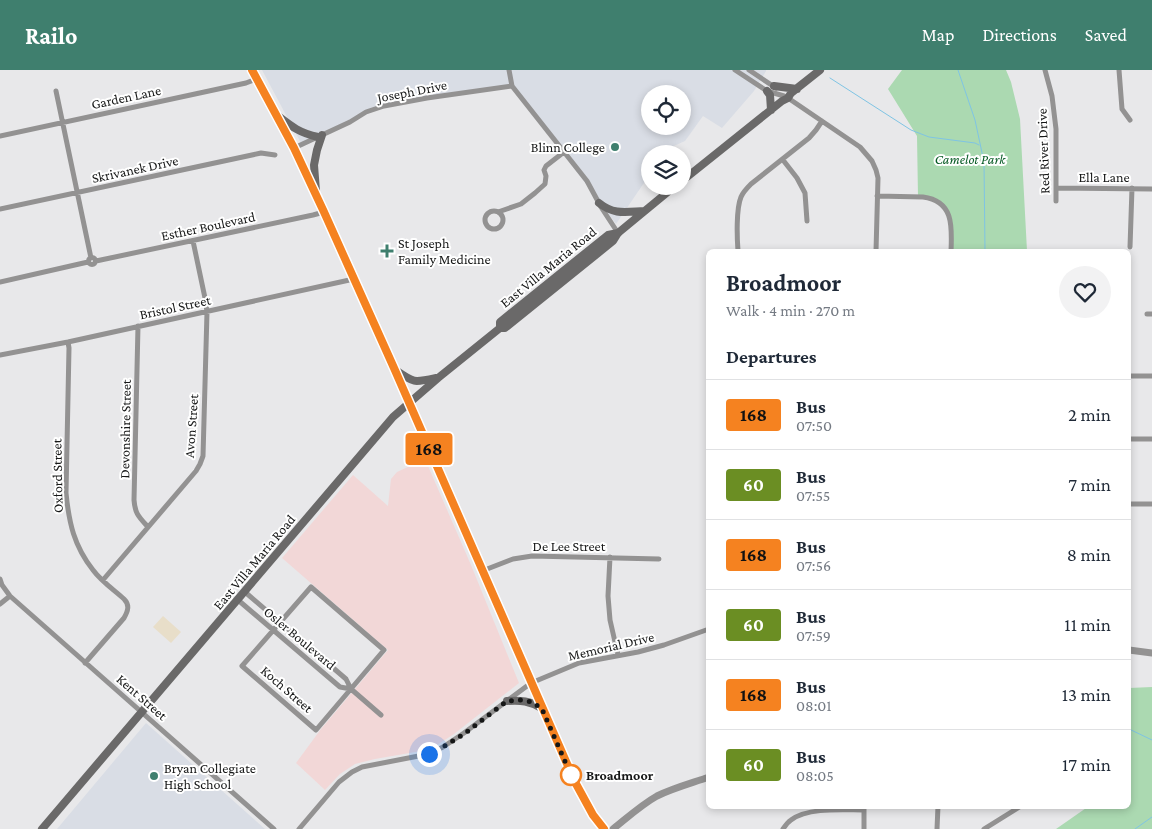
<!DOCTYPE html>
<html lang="en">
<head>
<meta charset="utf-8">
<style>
  body { margin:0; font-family:"Crimson Pro",serif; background:#f2f2f3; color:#1f2937; height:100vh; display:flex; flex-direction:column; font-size:19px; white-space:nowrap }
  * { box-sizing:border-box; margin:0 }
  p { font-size:16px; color:#747a83 }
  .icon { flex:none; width:28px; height:28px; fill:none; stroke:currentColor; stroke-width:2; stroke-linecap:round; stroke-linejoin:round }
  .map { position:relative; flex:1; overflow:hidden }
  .side { position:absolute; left:706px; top:179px; width:425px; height:560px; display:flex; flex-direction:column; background:#fff; border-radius:8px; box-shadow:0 2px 8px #0003 }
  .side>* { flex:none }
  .badge { padding:0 10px; border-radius:4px; font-size:18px; line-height:32px }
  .buttons { position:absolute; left:641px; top:15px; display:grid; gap:10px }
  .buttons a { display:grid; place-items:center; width:50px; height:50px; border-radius:50%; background:#fff; box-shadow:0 2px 8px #0003; font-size:25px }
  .you { position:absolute; width:25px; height:25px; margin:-12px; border:4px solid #fff; border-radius:50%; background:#1a73e8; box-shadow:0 0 0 8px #1a73e833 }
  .map>.badge { position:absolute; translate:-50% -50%; box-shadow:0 0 0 2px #fff }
  h2 { padding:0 20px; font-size:19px; line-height:45px }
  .round { display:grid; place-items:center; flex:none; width:52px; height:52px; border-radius:26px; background:#f2f2f3 }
  .head { display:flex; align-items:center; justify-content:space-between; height:85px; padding:0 20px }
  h1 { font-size:24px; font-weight:700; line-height:38px }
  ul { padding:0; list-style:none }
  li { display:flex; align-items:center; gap:15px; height:70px; padding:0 20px; border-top:1px solid #e0e1e3 }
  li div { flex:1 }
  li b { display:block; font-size:19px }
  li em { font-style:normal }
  li .badge { min-width:55px; font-weight:700; text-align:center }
  header { display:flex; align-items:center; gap:30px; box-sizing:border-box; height:70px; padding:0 25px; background:#3f7f6e; color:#fff }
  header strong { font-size:24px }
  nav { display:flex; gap:28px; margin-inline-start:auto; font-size:18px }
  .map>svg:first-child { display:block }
  .commercial { fill:#e8dec9 }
  .built { fill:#d9dde5; fill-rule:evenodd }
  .medical { fill:#f2d7d7 }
  .green { fill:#abd9b1 }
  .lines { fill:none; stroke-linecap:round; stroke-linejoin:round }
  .stream { stroke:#7fc4e4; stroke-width:1 }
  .minor { stroke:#939292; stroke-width:5 }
  .tertiary { stroke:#939292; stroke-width:7 }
  .secondary { stroke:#6a6969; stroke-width:8 }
  .line-casing { stroke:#fff; stroke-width:11 }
  .line { stroke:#f58220; stroke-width:8 }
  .walk { stroke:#161717; stroke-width:5; stroke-dasharray:0 9 }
  .poi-dot { fill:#3f7f6e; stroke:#fff; stroke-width:2 }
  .stop-dot { fill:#fff; stroke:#f58220; stroke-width:2.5 }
  .labels { text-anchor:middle; stroke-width:4; stroke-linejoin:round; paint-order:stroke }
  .street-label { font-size:14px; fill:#161717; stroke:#fff }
  .poi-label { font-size:14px; fill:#161717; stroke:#fff; text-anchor:start }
  .park-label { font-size:14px; font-style:italic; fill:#075b25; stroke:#fff }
  .stop-label { font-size:14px; font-weight:bold; fill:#161717; stroke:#fff; text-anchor:start }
</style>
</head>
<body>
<header>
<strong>Railo</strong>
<nav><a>Map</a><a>Directions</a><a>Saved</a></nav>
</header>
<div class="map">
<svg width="1152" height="759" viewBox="0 0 1152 759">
  <rect width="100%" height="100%" fill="#e8e8ea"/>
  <path class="commercial" d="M163,546L181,562L171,573L153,557Z"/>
  <path class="built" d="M262,0H766V1L754,21L722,58L703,46L685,71L667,79L664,84H650V104L616,154L512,16L384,36L302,75ZM650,24H682V56H650Z
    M146,653L265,759H57Z"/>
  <path class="medical" d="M425,389L471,495L519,613L454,664L434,677L421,681L375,689L355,694L340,704L325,720L296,693L321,659L388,580L282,488L353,405L388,436L391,409L397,402Z"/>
  <path class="green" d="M902,0H1006L1011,12L1020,49L1027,181H951L950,147L935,131L918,127L917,66L888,19Z
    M1152,617V759H1056L1089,736H1129V618Z"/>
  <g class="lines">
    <path class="stream" d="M958,0L975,50L984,92L985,181
      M830,8L911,60L929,67L975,73L979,75
      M1129,659L1152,670
      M1135,759L1152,747"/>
    <path class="minor" d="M509,0L512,16L587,111L601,137L618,163
      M735,0L767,21L784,26
      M749,0L776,18
      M1045,0L1052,26L1056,59V131
      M1119,0L1122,39L1130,50
      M56,21L91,188
      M788,28L860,77L872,91L876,100L878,108L876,181
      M0,66L246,13L256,9
      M294,78L350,52L366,42L384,36L427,28L512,16
      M783,90L797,108L805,123L807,151
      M1056,118L1152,119
      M877,126L923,127C954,131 952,157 951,181
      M0,139L261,83L275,85
      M485 150a9 9 0 1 1 18 0a9 9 0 1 1-18 0Z
      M498,142L521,134L535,123L545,114L546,106L544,100L546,96L564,82
      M1130,177L1132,118
      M738,181C737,168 736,139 741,127C743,122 747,118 751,114L809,68L816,60L822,51
      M88.5 191a3.5 3.5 0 1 1 7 0a3.5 3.5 0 1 1-7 0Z
      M96,191L313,145L324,142
      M0,212L88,192
      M1147,244H1152
      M138,256L134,430C135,444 139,447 148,457
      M68,272L69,278L66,423C69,453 74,476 93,500C101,511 114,520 124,529C130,535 128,541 124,548L85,593
      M0,285L68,272L354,209
      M1129,306H1152
      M1129,369H1152
      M1129,434H1152
      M610,487L608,526L610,550L618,585
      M482,501L513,489L532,486L659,489
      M0,509L2,515L10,526L274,759
      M103,510L196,401L200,394L203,386L207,242L205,228L193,171
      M311,517L384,580L316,660L242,596Z
      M245,522L346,609L351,619L381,645
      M238,530L340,617L351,619
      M0,534L10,526
      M299,759L339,712L352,702L362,697L429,684L443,677L464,663L531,613L579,593L638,582L664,575L709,559
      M783,759C785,756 788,752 791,750C808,737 843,740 864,740
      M864,759V736
      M937,759L938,736
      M984,759L1021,736"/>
    <path class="tertiary" d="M1129,580L1152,583
      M613,759C627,748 641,735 657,726C673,718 692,713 709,707"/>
    <path class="secondary" d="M251,0L294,78L324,142L394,298L575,712L593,745L603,759
      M774,16L797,19
      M767,21L770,25L771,40
      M278,46C292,57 300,63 318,67
      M682,111L782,31L788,28L791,23L820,0
      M316,121L314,95L317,80L322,65
      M599,133C614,145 625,142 644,141
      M500,258V252L608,165L618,163
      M394,299C414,313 413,313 436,308
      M507,631C521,630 530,631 541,638
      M42,759L393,347L438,308L500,258H505L613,171L618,163L675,116"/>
  </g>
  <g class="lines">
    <defs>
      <path id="line" d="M252,0L294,78L324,142L394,298L575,712L593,745L604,759"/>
    </defs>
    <use href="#line" class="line-casing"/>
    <use href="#line" class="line"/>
    <path class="walk" d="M429,684L443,677L464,664L507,631L520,630L532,632L542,639L571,705"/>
  </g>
  <g class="poi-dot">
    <circle cx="615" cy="77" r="5"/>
    <path d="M384.5 173.5h5v5h5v5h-5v5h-5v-5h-5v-5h5z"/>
    <circle cx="154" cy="706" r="5"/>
  </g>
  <circle class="stop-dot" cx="571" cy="705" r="10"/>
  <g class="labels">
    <g class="street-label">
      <text transform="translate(412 21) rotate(-11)" y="5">Joseph Drive</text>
      <text transform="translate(126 27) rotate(-12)" y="5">Garden Lane</text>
      <text transform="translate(1043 81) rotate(-92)" y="5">Red River Drive</text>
      <text transform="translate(135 99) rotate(-12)" y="5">Skrivanek Drive</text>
      <text x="1104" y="112">Ella Lane</text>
      <text transform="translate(208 156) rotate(-12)" y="5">Esther Boulevard</text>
      <text transform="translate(548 197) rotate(-39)" y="5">East Villa Maria Road</text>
      <text transform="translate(175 237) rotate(-12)" y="5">Bristol Street</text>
      <text transform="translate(191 356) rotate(-86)" y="5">Avon Street</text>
      <text transform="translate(125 359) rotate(-89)" y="5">Devonshire Street</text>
      <text transform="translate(57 406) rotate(-91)" y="5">Oxford Street</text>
      <text x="569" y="481">De Lee Street</text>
      <text transform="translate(254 492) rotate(-50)" y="5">East Villa Maria Road</text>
      <text transform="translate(300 568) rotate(40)" y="5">Osler Boulevard</text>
      <text transform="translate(611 576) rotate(-13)" y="5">Memorial Drive</text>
      <text transform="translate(287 619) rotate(41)" y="5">Koch Street</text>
      <text transform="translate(142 627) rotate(41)" y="5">Kent Street</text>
    </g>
    <g class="poi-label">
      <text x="605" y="82" text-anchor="end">Blinn College</text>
      <text x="398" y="178">St Joseph<tspan x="398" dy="16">Family Medicine</tspan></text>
      <text x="164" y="703">Bryan Collegiate<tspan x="164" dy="16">High School</tspan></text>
    </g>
    <g class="park-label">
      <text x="970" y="94">Camelot Park</text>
    </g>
    <g class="stop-label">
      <text x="586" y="710">Broadmoor</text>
    </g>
  </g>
</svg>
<div class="buttons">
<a><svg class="icon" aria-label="locate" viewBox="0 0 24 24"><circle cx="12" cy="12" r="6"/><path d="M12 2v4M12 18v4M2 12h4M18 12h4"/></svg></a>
<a><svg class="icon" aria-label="layers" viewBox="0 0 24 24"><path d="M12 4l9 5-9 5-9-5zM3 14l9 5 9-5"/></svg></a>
</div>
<div class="you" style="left:429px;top:684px"></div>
<b class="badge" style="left:429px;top:379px;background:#f58220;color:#111">168</b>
<section class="side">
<div class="head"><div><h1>Broadmoor</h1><p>Walk · 4 min · 270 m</p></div><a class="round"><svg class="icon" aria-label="heart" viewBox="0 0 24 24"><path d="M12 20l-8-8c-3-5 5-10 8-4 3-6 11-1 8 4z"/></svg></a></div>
<h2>Departures</h2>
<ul>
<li><span class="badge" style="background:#f58220;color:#111">168</span><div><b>Bus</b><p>07:50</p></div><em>2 min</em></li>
<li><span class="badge" style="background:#6b8e23;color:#fff">60</span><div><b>Bus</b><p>07:55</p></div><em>7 min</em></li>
<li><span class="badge" style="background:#f58220;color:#111">168</span><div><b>Bus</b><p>07:56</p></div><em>8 min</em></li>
<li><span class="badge" style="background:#6b8e23;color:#fff">60</span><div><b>Bus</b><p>07:59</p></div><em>11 min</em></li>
<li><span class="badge" style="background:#f58220;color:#111">168</span><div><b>Bus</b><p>08:01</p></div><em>13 min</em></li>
<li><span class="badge" style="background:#6b8e23;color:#fff">60</span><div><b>Bus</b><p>08:05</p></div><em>17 min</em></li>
</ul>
</section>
</div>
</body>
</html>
